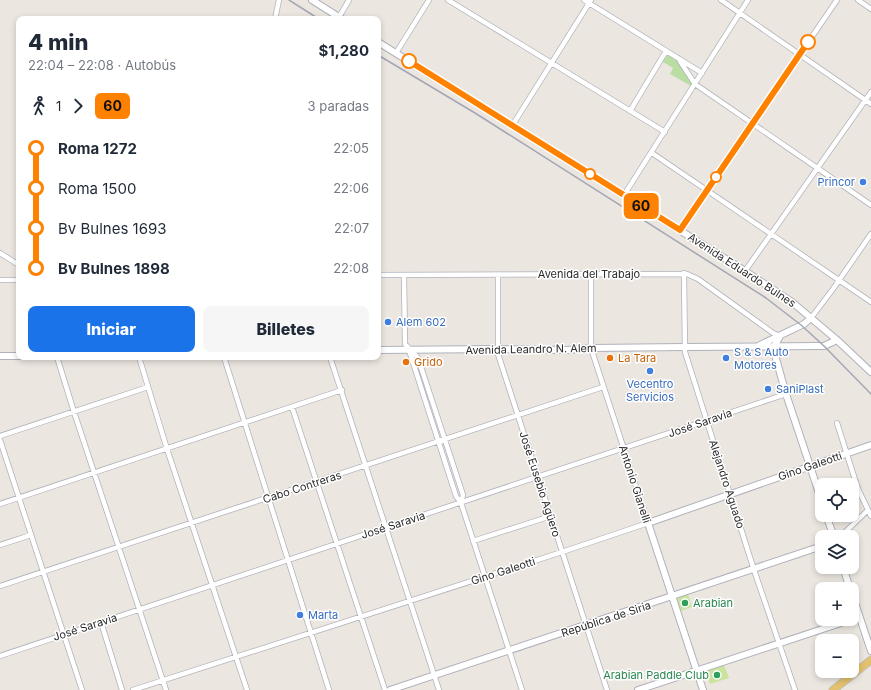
<!DOCTYPE html>
<html lang="es">
<head>
<meta charset="utf-8">
<style>
  body { margin:0; font-family:Inter,sans-serif; background:#f6f6f7; color:#1f2937; height:100vh; display:flex; flex-direction:column; font-size:15px; white-space:nowrap }
  * { box-sizing:border-box; margin:0 }
  p { font-size:13px; color:#747a83 }
  .icon { flex:none; width:22px; height:22px; fill:none; stroke:currentColor; stroke-width:2; stroke-linecap:round; stroke-linejoin:round }
  .map { position:relative; flex:1; overflow:hidden }
  .drawer { position:absolute; left:16px; top:16px; width:365px; height:344px; display:flex; flex-direction:column; background:#fff; border-radius:8px; box-shadow:0 2px 6px #0003 }
  .drawer>* { flex:none }
  .badge { padding:0 8px; border-radius:6px; font-size:14px; line-height:26px }
  .controls { position:absolute; left:815px; top:478px; display:grid; gap:8px }
  .controls a { display:grid; place-items:center; width:44px; height:44px; border-radius:8px; background:#fff; box-shadow:0 2px 6px #0003; font-size:20px }
  .map>.badge { position:absolute; translate:-50% -50%; box-shadow:0 0 0 2px #fff }
  .legs { display:flex; align-items:center; gap:6px; height:44px; padding:0 12px; font-size:13px }
  .legs p { margin-inline-start:auto }
  .headline { display:flex; align-items:center; justify-content:space-between; height:68px; padding:0 12px }
  h1 { font-size:22px; font-weight:800; line-height:30px }
  .button { display:flex; gap:8px; margin-top:auto; padding:8px 12px }
  .button a { flex:1; height:46px; border-radius:8px; background:#1a73e8; color:#fff; font-size:16px; font-weight:800; line-height:46px; text-align:center }
  .button a+a { background:#f6f6f7; color:#1f2937 }
  ul { padding:0 12px; list-style:none }
  li { display:flex; align-items:center; gap:14px; height:40px; font-size:15px }
  li i { display:grid; place-items:center; width:6px; height:100%; margin:0 5px; background:currentColor }
  li i::after { content:''; width:10px; height:10px; margin:-5px; border:3px solid; border-radius:50%; background:#fff }
  li p { margin-inline-start:auto }
  li:first-child i { background:linear-gradient(#0000 50%,currentColor 0) }
  li:last-child i { background:linear-gradient(currentColor 50%,#0000 0) }
  .map>svg:first-child { display:block }
  .green { fill:#b9dda2 }
  .pitch { fill:#cae39f }
  .lines { fill:none; stroke-linecap:round; stroke-linejoin:round }
  .street-casing { stroke:#b0b2bb; stroke-width:6 }
  .secondary-casing { stroke:#b0b2bb; stroke-width:8 }
  .primary-casing { stroke:#c4c4c4; stroke-width:9 }
  .street { stroke:#fff; stroke-width:4.5 }
  .secondary { stroke:#fff; stroke-width:6 }
  .primary { stroke:#e3c16d; stroke-width:7 }
  .rail { stroke:#a3a6b4; stroke-width:1.5 }
  .line-1-casing { stroke:#fff; stroke-width:9 }
  .line-1 { stroke:#ff8100; stroke-width:6 }
  .stop-1-dot { fill:#fff; stroke:#ff8100; stroke-width:2 }
  .shop-dot { fill:#3f7fe0; stroke:#fff; stroke-width:1.5 }
  .food-dot { fill:#e8710a; stroke:#fff; stroke-width:1.5 }
  .leisure-dot { fill:#2e9e5b; stroke:#fff; stroke-width:1.5 }
  .labels { text-anchor:middle; stroke-width:3; stroke-linejoin:round; paint-order:stroke }
  .shop-label { font-size:11px; fill:#366cbe; stroke:#fff; text-anchor:start }
  .street-label { font-size:11px; fill:#2c2c2c; stroke:#fff }
  .food-label { font-size:11px; fill:#c56008; stroke:#fff; text-anchor:start }
  .leisure-label { font-size:11px; fill:#27864d; stroke:#fff; text-anchor:start }
</style>
</head>
<body>
<div class="map">
<svg width="871" height="690" viewBox="0 0 871 690">
  <rect width="100%" height="100%" fill="#ece6e0"/>
  <path class="green" d="M668,54L677,59L693,83L691,86L670,74L673,68L663,62Z"/>
  <path class="pitch" d="M688,594L692,607L681,611L677,598Z
    M724,665L729,678L710,684L706,671Z"/>
  <g class="lines">
    <defs>
      <path id="street" d="M448,0L665,132
        M584,0L702,73
        M721,0L871,104
        M858,0L871,9
        M339,17L349,0
        M275,19L279,0
        M396,53L429,0
        M678,58L695,84L871,205
        M630,111L666,51
        M512,126L591,0
        M652,153L871,302
        M624,195L748,0
        M680,230L837,0
        M0,253L19,265
        M745,271L871,92
        M684,273L685,352L754,570L795,690
        M378,275L687,274L698,279L773,333L780,336
        M404,275L405,344L418,358L463,495L461,503
        M498,275V354L607,690
        M0,280H19
        M811,318L833,289L871,234
        M409,350L456,496L461,503L522,690
        M57,357L74,412L166,690
        M139,357L167,449L247,690
        M224,357L329,690
        M330,357L439,690
        M292,407L385,690
        M837,423L858,489L871,516
        M0,436L148,387
        M0,440L82,690
        M0,504L342,390
        M840,537L868,510
        M473,541L551,516
        M0,545L31,535
        M0,586L603,387
        M101,622L122,690
        M0,656L786,394
        M133,690L562,552L648,523L591,348V274"/>
      <path id="secondary" d="M312,0L342,19
        M378,42L745,271L792,302L837,340L871,372
        M780,336L774,347L775,355L786,394L822,502
        M760,345L804,324L811,318
        M378,350L497,349L567,350L591,348L684,347L817,346H824L837,340
        M0,356H19
        M826,515L834,537
        M843,567L850,589
        M852,594L871,651
        M390,690L822,546
        M638,690L859,617
        M703,690L648,523L871,445"/>
      <path id="primary" d="M833,690L871,660"/>
    </defs>
    <use href="#street" class="street-casing"/>
    <use href="#secondary" class="secondary-casing"/>
    <use href="#primary" class="primary-casing"/>
    <use href="#street" class="street"/>
    <use href="#secondary" class="secondary"/>
    <use href="#primary" class="primary"/>
    <path class="rail" d="M289,0L319,19
      M378,55L475,113L766,298L801,325L824,346L871,394"/>
  </g>
  <g class="lines">
    <defs>
      <path id="line-1" d="M409,61L680,230L808,42"/>
    </defs>
    <use href="#line-1" class="line-1-casing"/>
    <use href="#line-1" class="line-1"/>
  </g>
  <g class="stop-1-dot">
    <circle cx="808" cy="42" r="7"/>
    <circle cx="409" cy="61" r="7"/>
    <circle cx="590" cy="174" r="5"/>
    <circle cx="716" cy="177" r="5"/>
  </g>
  <g class="shop-dot">
    <circle cx="863" cy="182" r="4"/>
    <circle cx="388" cy="322" r="4"/>
    <circle cx="726" cy="358" r="4"/>
    <circle cx="650" cy="371" r="4"/>
    <circle cx="768" cy="389" r="4"/>
    <circle cx="300" cy="615" r="4"/>
  </g>
  <g class="food-dot">
    <circle cx="610" cy="358" r="4"/>
    <circle cx="406" cy="362" r="4"/>
  </g>
  <g class="leisure-dot">
    <circle cx="685" cy="603" r="4"/>
    <circle cx="717" cy="675" r="4"/>
  </g>
  <g class="labels">
    <g class="shop-label">
      <text x="855" y="186" text-anchor="end">Princor</text>
      <text x="396" y="326">Alem 602</text>
      <text x="734" y="356">S &amp; S Auto<tspan x="734" dy="13">Motores</tspan></text>
      <text x="650" y="388" text-anchor="middle">Vecentro<tspan x="650" dy="13">Servicios</tspan></text>
      <text x="776" y="393">SaniPlast</text>
      <text x="308" y="619">Marta</text>
    </g>
    <g class="street-label">
      <text transform="translate(742 270) rotate(33)" y="4">Avenida Eduardo Bulnes</text>
      <text x="589" y="278">Avenida del Trabajo</text>
      <text transform="translate(531 349) rotate(-1)" y="4">Avenida Leandro N. Alem</text>
      <text transform="translate(700 423) rotate(-19)" y="4">José Saravia</text>
      <text transform="translate(810 466) rotate(-19)" y="4">Gino Galeotti</text>
      <text transform="translate(540 484) rotate(72)" y="4">José Eusebio Agüero</text>
      <text transform="translate(635 484) rotate(72)" y="4">Antonio Gianelli</text>
      <text transform="translate(727 484) rotate(72)" y="4">Alejandro Aguado</text>
      <text transform="translate(302 487) rotate(-18)" y="4">Cabo Contreras</text>
      <text transform="translate(393 525) rotate(-18)" y="4">José Saravia</text>
      <text transform="translate(503 571) rotate(-18)" y="4">Gino Galeotti</text>
      <text transform="translate(606 619) rotate(-18)" y="4">República de Siria</text>
      <text transform="translate(85 627) rotate(-18)" y="4">José Saravia</text>
    </g>
    <g class="food-label">
      <text x="618" y="362">La Tara</text>
      <text x="414" y="366">Grido</text>
    </g>
    <g class="leisure-label">
      <text x="693" y="607">Arabian</text>
      <text x="709" y="679" text-anchor="end">Arabian Paddle Club</text>
    </g>
  </g>
</svg>
<div class="controls">
<a><svg class="icon" aria-label="locate" viewBox="0 0 24 24"><circle cx="12" cy="12" r="6"/><path d="M12 2v4M12 18v4M2 12h4M18 12h4"/></svg></a>
<a><svg class="icon" aria-label="layers" viewBox="0 0 24 24"><path d="M12 4l9 5-9 5-9-5zM3 14l9 5 9-5"/></svg></a>
<a>+</a>
<a>−</a>
</div>
<b class="badge" style="left:641px;top:206px;background:#ff8100;color:#111">60</b>
<section class="drawer">
<div class="headline"><div><h1>4 min</h1><p>22:04 – 22:08 · Autobús</p></div><b>$1,280</b></div>
<div class="legs"><svg class="icon" aria-label="walk" viewBox="0 0 24 24"><circle cx="13" cy="4" r="2"/><path d="M13 8l-2 6 4 7M11 14l-3 7M7 12l3-4h3l4 4"/></svg>1<svg class="icon" aria-label="forward" viewBox="0 0 24 24"><path d="M9 5l7 7-7 7"/></svg><b class="badge" style="background:#ff8100;color:#111">60</b><p>3 paradas</p></div>
<ul>
<li><i style="color:#ff8100"></i><b>Roma 1272</b><p>22:05</p></li>
<li><i style="color:#ff8100"></i><span>Roma 1500</span><p>22:06</p></li>
<li><i style="color:#ff8100"></i><span>Bv Bulnes 1693</span><p>22:07</p></li>
<li><i style="color:#ff8100"></i><b>Bv Bulnes 1898</b><p>22:08</p></li>
</ul>
<div class="button"><a>Iniciar</a><a>Billetes</a></div>
</section>
</div>
</body>
</html>
